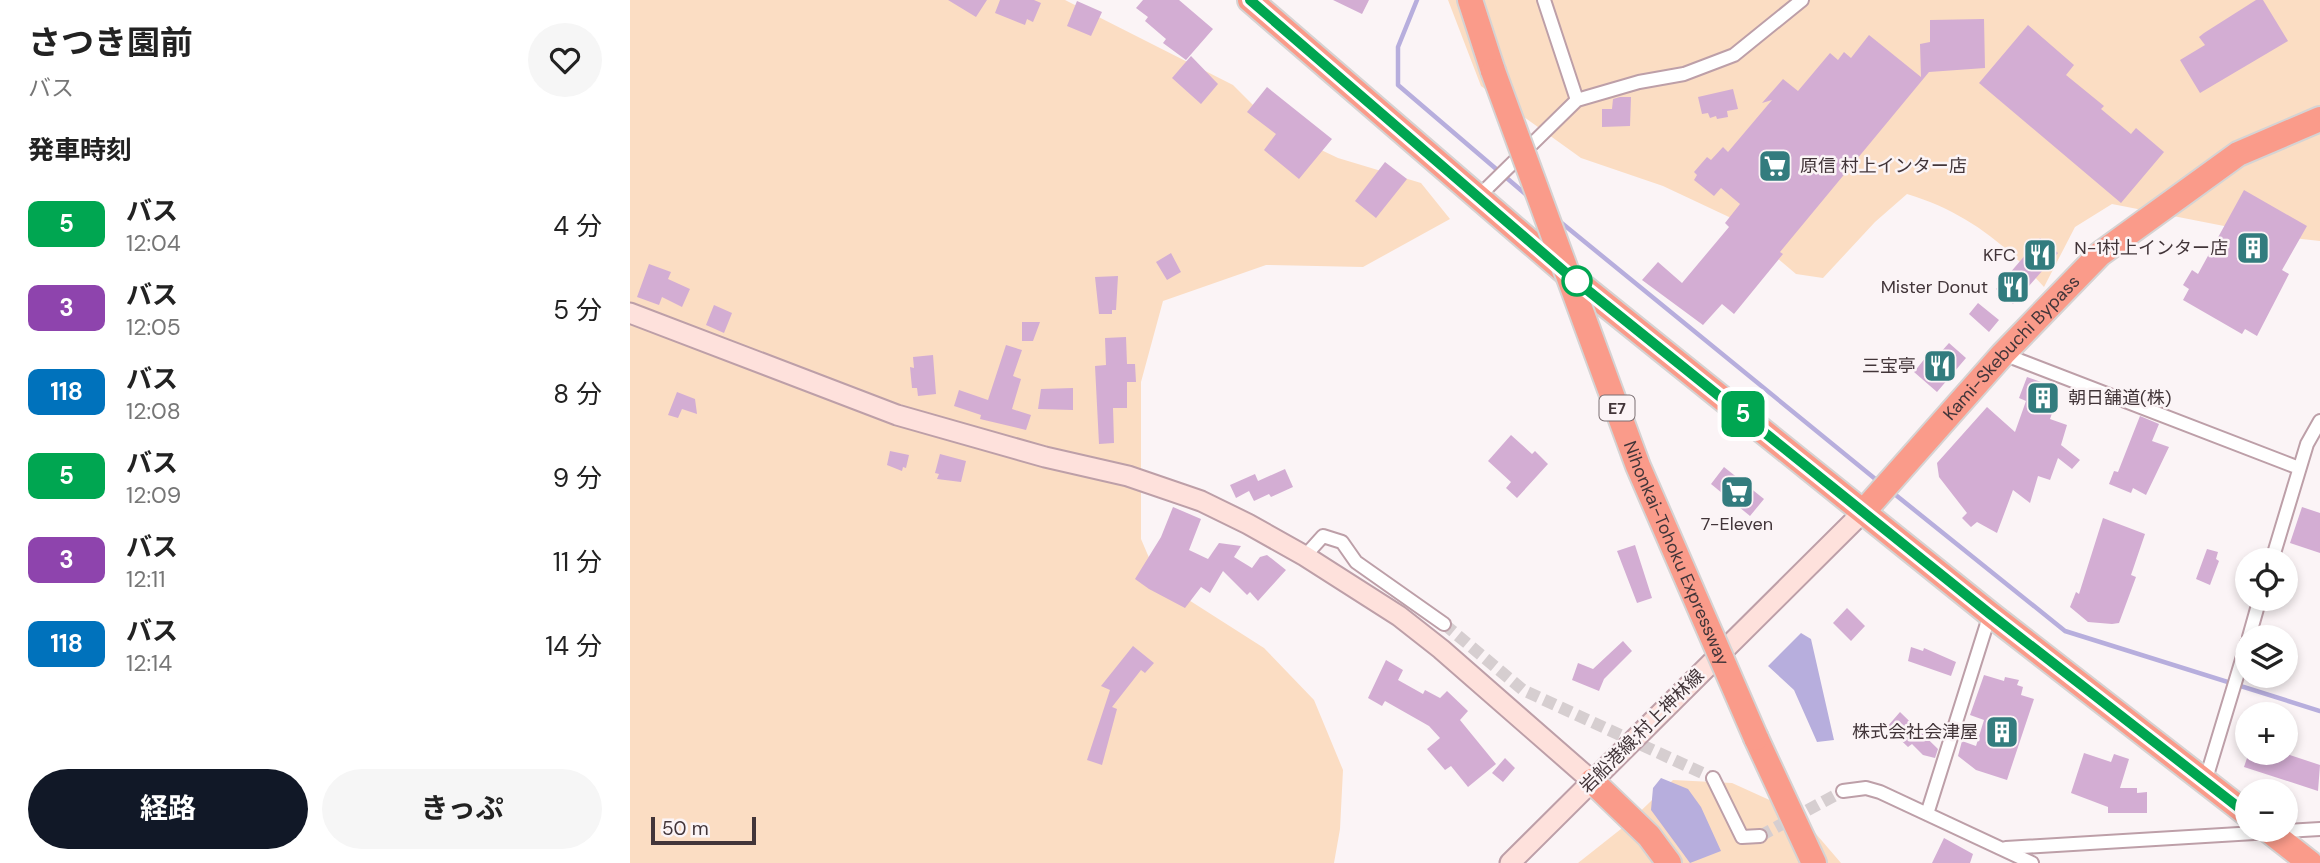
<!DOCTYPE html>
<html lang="ja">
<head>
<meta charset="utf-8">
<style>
  body { margin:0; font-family:"DM Sans","Noto Sans JP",sans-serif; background:#f6f6f6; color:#222; height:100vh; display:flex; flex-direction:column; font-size:26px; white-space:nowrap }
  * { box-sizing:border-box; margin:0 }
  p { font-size:23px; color:#767676 }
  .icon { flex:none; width:38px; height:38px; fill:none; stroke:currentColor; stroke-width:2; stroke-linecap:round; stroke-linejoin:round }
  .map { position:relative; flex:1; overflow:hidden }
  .side { display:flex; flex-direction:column; background:#fff; width:630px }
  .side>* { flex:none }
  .badge { padding:0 14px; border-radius:10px; font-size:24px; line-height:46px }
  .controls { position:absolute; left:1605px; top:548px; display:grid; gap:14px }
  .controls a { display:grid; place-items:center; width:63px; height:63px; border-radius:50%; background:#fff; box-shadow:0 4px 10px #0003; font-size:35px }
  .scale { position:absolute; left:21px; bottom:18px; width:105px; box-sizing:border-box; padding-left:7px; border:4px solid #423539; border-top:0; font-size:19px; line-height:24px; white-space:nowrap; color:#423539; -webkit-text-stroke:5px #fbf4f6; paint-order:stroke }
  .map>.badge { position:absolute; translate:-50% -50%; box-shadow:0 0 0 4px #fff }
  h2 { padding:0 28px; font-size:26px; line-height:63px }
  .round { display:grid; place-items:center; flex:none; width:74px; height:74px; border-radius:37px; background:#f6f6f6 }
  .headline { display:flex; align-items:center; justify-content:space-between; height:119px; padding:0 28px }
  h1 { font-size:33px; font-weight:700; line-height:52px }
  .cta { display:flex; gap:14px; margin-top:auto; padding:14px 28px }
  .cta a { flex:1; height:80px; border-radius:42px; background:#111827; color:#fff; font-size:28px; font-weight:700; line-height:80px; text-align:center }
  .cta a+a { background:#f6f6f6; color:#222 }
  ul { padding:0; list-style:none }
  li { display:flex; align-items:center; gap:21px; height:84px; padding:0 28px }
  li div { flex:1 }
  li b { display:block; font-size:26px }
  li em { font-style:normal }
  li .badge { min-width:77px; font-weight:700; text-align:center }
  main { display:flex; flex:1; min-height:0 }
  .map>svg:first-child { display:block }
  .green { fill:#fbddc3 }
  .water { fill:#b7aedd }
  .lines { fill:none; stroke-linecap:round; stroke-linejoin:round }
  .stream { stroke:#b7aedd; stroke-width:4.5 }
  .building { fill:#d3add3 }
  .street-tunnel { stroke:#d6ced0; stroke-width:12; stroke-dasharray:12 6; stroke-linecap:butt }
  .street-casing { stroke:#bd9fa8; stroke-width:16 }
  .secondary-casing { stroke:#bd9fa8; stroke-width:23 }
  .highway-casing { stroke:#d5d3d3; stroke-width:28 }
  .street { stroke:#fff; stroke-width:12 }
  .secondary { stroke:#fee1dc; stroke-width:19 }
  .highway { stroke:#fa9b8a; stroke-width:24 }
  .highway-bridge-casing { stroke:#d5d3d3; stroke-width:28; stroke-linecap:butt }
  .highway-bridge { stroke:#fa9b8a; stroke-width:24 }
  .line-casing { stroke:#fff; stroke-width:16 }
  .line { stroke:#00a651; stroke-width:10 }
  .stop-dot { fill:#fff; stroke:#00a651; stroke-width:3.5 }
  .labels { text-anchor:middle; stroke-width:5; stroke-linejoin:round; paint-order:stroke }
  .shield { fill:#fbf4f6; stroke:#7a6e72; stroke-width:2 }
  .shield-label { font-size:16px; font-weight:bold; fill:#423539 }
  .poi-label { font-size:18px; fill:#423539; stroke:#fbf4f6; text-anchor:end }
  .street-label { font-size:18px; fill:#423539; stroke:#fbf4f6 }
</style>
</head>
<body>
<main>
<section class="side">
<div class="headline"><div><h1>さつき園前</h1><p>バス</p></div><a class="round"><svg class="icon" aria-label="heart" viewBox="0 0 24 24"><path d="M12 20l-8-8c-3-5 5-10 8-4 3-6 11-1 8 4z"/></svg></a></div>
<h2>発車時刻</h2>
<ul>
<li><span class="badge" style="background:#00a651;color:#fff">5</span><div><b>バス</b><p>12:04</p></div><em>4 分</em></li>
<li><span class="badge" style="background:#8e44ad;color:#fff">3</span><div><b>バス</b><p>12:05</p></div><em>5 分</em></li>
<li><span class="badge" style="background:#0072bc;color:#fff">118</span><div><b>バス</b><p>12:08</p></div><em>8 分</em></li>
<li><span class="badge" style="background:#00a651;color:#fff">5</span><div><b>バス</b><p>12:09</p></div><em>9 分</em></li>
<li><span class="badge" style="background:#8e44ad;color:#fff">3</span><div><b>バス</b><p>12:11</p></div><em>11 分</em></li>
<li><span class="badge" style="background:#0072bc;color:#fff">118</span><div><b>バス</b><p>12:14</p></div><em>14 分</em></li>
</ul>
<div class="cta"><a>経路</a><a>きっぷ</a></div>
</section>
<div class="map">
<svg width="1690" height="863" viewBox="0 0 1690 863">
  <rect width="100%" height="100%" fill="#fbf4f6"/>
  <path class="green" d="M0,0H435L603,85L647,129L708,158L791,183L820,219L733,267L636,265L533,301L511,382V539L529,581L634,648L684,700L713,770L710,829L704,863H0Z
    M818,0H1690V241L1645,236L1482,204L1445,227L1414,287C1375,243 1334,211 1277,194L1245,222L1193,278L1166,274L1099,217L1033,186L951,158L851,86Z
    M1043,780L1102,783L1168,813L1211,863H948L996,825Z"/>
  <path class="water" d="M1171,633L1181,639L1204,740L1187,742L1164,690L1138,666Z
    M1031,778L1058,789L1071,807L1091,851L1060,863L1021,810L1023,788Z"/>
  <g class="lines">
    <path class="stream" d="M787,0L768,47V85L899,197
      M928,220L1249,482
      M1262,492L1435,631L1690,711"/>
  </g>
  <path class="building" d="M318,0H357L346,17Z
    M370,0H404L411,3L403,22L397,19L395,25L365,13Z
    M513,0H549L583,29L556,60L533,43L536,39L515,21L518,17L506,8Z
    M703,0H739L732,14Z
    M1626,0H1633L1658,41L1570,93L1550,60L1575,45L1569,37L1574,33Z
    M447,1L472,12L461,36L437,26Z
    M1354,19L1355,68L1299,72L1150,252L1153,254L1104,314L1092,304L1073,325L1012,280L1028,262L1052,283L1099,227L1095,223L1110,204L1091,188L1084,196L1064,180L1067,175L1064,172L1077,157L1081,160L1093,147L1098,152L1142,100L1132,103L1153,79L1168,91L1200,53L1208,60L1214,52L1221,58L1239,35L1291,77L1290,44L1300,42V20Z
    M1398,25L1444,65L1436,75L1474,106L1471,109L1501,134L1506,128L1534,152L1491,203L1349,83Z
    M561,56L588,84L571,104L542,78Z
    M637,87L702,139L669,179L634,150L646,134L617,112Z
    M1103,89L1108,109L1097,111L1098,117L1087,119L1086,116L1080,118L1078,113L1072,114L1068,97Z
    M990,97H1001L1000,126L972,127V109H982L983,99Z
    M755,162L777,179L746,218L725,201Z
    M1614,190L1677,226L1652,270L1659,274L1627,336L1615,329L1612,334L1553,300L1559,289L1553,285L1562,270L1568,274Z
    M1410,238L1428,253L1383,304L1366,289Z
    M541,253L551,272L537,280L526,262Z
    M19,264L41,272L38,279L60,289L52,307L32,297L29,305L7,297Z
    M488,276L486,310H482V314H469L465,277Z
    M1348,303L1369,320L1359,332L1339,314Z
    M84,305L102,313L94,333L76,325Z
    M392,322H410L403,341H392Z
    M496,337L497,364H505L506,382H497V408H483L484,443L469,444L465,366L476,365L475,338Z
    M1319,343L1336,358L1307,392L1284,372L1296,357L1299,360L1307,351L1310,353Z
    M376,345L392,350L383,376L391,379L382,409L401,415L396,430L350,419L351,415L324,406L329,390L358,400Z
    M303,355L306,394L288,396L287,388H282L280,367L284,368L283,357Z
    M1397,377L1425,387L1423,392L1429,394L1420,419L1437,425L1431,445L1450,460L1442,469L1428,458L1420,480L1408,476L1400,503L1383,490L1367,533L1347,522L1341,527L1332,518L1337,513L1309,477L1307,463L1357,407L1385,432L1396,401L1389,398Z
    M443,388V410L408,409L411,389Z
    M47,392L65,399L67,414L52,409L48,418L38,415Z
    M1510,416L1529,424L1522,441L1539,447L1516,495L1503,488L1501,493L1479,484L1484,471L1488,472Z
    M881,435L902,454L905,451L918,464L887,498L876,488L881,482L858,461Z
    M260,451L279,455L276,468L273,467L272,471L257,465Z
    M310,454L336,461L331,482L307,479L309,474L305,473Z
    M1094,467L1134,499L1120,516L1081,484Z
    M655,469L663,487L641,497L639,494L624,501L619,491L606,498L600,485L625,474L628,481Z
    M543,507L571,519L559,550L578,559L589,543L611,546L604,557L622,568L630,557L637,555L656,570L628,601L620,592L617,595L593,571L580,593L571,587L555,608L519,589L505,579L531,537Z
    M1672,507L1690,513V553L1660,543Z
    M1473,518L1515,534L1501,575L1506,577L1489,623L1482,624L1458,622L1440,607L1446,592L1449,594Z
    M1005,545L1022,598L1007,603L987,551Z
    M1577,549L1588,552L1586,559L1589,561L1580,585L1566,579Z
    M1217,608L1235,626L1221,641L1203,623Z
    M993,641L1002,651L974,679L969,691L942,680L948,663L963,669Z
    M503,646L524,663L515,673L511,670L482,707L487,709L472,765L457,760L480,690L471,686Z
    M1281,647L1293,651L1294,648L1326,662L1321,676L1278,661Z
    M756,660L773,670L768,680L793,694L795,690L810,698L817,691L838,711L830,720L866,764L838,787L821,766L815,770L797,749L810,738L799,726L755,701L752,706L738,698Z
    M1354,675L1374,681L1375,677L1389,680L1387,685L1393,687L1391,695L1404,699L1377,780L1346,770L1328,756L1332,741L1346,746L1354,720L1340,715Z
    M1270,712L1308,749L1305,758L1293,755L1282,744L1278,747L1257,727Z
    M1619,752H1651L1690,765L1688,791L1614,767Z
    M1454,753L1481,762L1484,754L1499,759L1490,788H1507V793L1517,792V813H1478V807L1441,793Z
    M875,758L885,768L873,782L862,773Z
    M1314,838L1343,854L1340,863H1302Z"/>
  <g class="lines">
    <path class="street-tunnel" d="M814,624L893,690L1083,778
      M1130,836L1213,791"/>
    <defs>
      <path id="street" d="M914,0L947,100
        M849,196L947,100L1009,82L1054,74L1104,55L1172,0
        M1373,354L1669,468
        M675,556L693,536L712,542L726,562L814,624
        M1642,560L1677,444L1690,421
        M1619,637L1630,598
        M1083,778L1112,837L1130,836
        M1575,782L1617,643
        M1213,791L1236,788L1250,792L1402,863
        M1297,814L1360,614
        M1376,848L1690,829"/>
      <path id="secondary" d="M0,313L267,415L415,457L498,476L571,501L618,524L675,556L769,616L811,649L962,781
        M880,863L1234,511"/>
      <g id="highway">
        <path d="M620,0L935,272L1360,614L1617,814"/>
        <path d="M840,0L863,71"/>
        <path id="s1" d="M1234,511L1373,354L1470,254L1608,154L1690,119"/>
        <path d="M1126,738L1184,863"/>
        <path d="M962,781L1019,836L1039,863"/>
        <path d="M1638,830L1680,863"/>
      </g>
    </defs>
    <use href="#street" class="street-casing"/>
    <use href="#secondary" class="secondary-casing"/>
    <use href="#highway" class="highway-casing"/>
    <use href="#street" class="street"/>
    <use href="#secondary" class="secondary"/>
    <use href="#highway" class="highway"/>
    <defs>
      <g id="highway-bridge">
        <path id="s2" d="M863,71L1008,466L1126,738"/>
      </g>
    </defs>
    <use href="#highway-bridge" class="highway-bridge-casing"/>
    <use href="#highway-bridge" class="highway-bridge"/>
  </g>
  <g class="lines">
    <defs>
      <path id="line" d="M620,0L935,272L1360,614L1617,814"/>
    </defs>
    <use href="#line" class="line-casing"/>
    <use href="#line" class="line"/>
  </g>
  <defs>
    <symbol id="supermarket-square" viewBox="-11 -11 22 22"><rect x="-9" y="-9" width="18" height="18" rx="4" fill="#337c7e" stroke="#fbf4f6"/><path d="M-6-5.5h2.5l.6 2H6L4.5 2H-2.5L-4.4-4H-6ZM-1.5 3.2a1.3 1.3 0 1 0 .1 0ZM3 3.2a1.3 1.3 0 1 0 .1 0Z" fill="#fff"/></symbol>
    <symbol id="building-square" viewBox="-11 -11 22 22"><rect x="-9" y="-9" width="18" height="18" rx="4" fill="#337c7e" stroke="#fbf4f6"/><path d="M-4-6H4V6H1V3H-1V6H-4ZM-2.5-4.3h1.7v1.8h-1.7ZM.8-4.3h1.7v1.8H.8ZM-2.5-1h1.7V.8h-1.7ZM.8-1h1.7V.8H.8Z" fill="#fff"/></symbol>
    <symbol id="restaurant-square" viewBox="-11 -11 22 22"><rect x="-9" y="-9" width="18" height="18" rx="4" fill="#337c7e" stroke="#fbf4f6"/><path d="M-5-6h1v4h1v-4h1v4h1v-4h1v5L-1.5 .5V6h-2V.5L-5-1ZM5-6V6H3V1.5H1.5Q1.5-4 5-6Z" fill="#fff"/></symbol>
  </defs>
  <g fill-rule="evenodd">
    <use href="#supermarket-square" x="1126" y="147" width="38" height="38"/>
    <use href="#building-square" x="1604" y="229" width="38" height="38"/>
    <use href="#restaurant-square" x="1391" y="236" width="38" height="38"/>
    <use href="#restaurant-square" x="1364" y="268" width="38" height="38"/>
    <use href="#restaurant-square" x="1291" y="347" width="38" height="38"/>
    <use href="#building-square" x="1394" y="379" width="38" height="38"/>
    <use href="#supermarket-square" x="1088" y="473" width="38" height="38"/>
    <use href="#building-square" x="1353" y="713" width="38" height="38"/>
  </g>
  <circle class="stop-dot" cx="947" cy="281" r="14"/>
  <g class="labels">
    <rect class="shield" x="969.5" y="395.5" width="35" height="25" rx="5"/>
    <g class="shield-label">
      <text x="987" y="414">E7</text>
    </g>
    <g class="poi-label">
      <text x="1170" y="172" text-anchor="start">原信 村上インター店</text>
      <text x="1598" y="254">N-1村上インター店</text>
      <text x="1386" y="261">KFC</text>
      <text x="1358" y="293">Mister Donut</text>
      <text x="1286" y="372">三宝亭</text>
      <text x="1438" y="404" text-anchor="start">朝日舗道(株)</text>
      <text x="1107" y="530" text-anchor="middle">7-Eleven</text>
      <text x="1348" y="738">株式会社会津屋</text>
    </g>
    <g class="street-label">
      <text dy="6" stroke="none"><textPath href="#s1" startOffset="220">Kami-Skebuchi Bypass</textPath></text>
      <text dy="6" stroke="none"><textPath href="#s2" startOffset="516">Nihonkai-Tohoku Expressway</textPath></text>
      <text transform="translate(1012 731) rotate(-45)" y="6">岩船港線;村上神林線</text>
    </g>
  </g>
</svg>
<div class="controls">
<a><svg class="icon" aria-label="locate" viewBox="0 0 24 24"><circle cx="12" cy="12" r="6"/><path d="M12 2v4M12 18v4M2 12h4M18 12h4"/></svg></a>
<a><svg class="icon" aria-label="layers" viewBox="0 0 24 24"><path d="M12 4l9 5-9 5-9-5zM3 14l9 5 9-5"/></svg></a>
<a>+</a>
<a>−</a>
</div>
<div class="scale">50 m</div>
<b class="badge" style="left:1113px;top:414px;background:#00a651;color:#fff">5</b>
</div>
</main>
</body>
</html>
